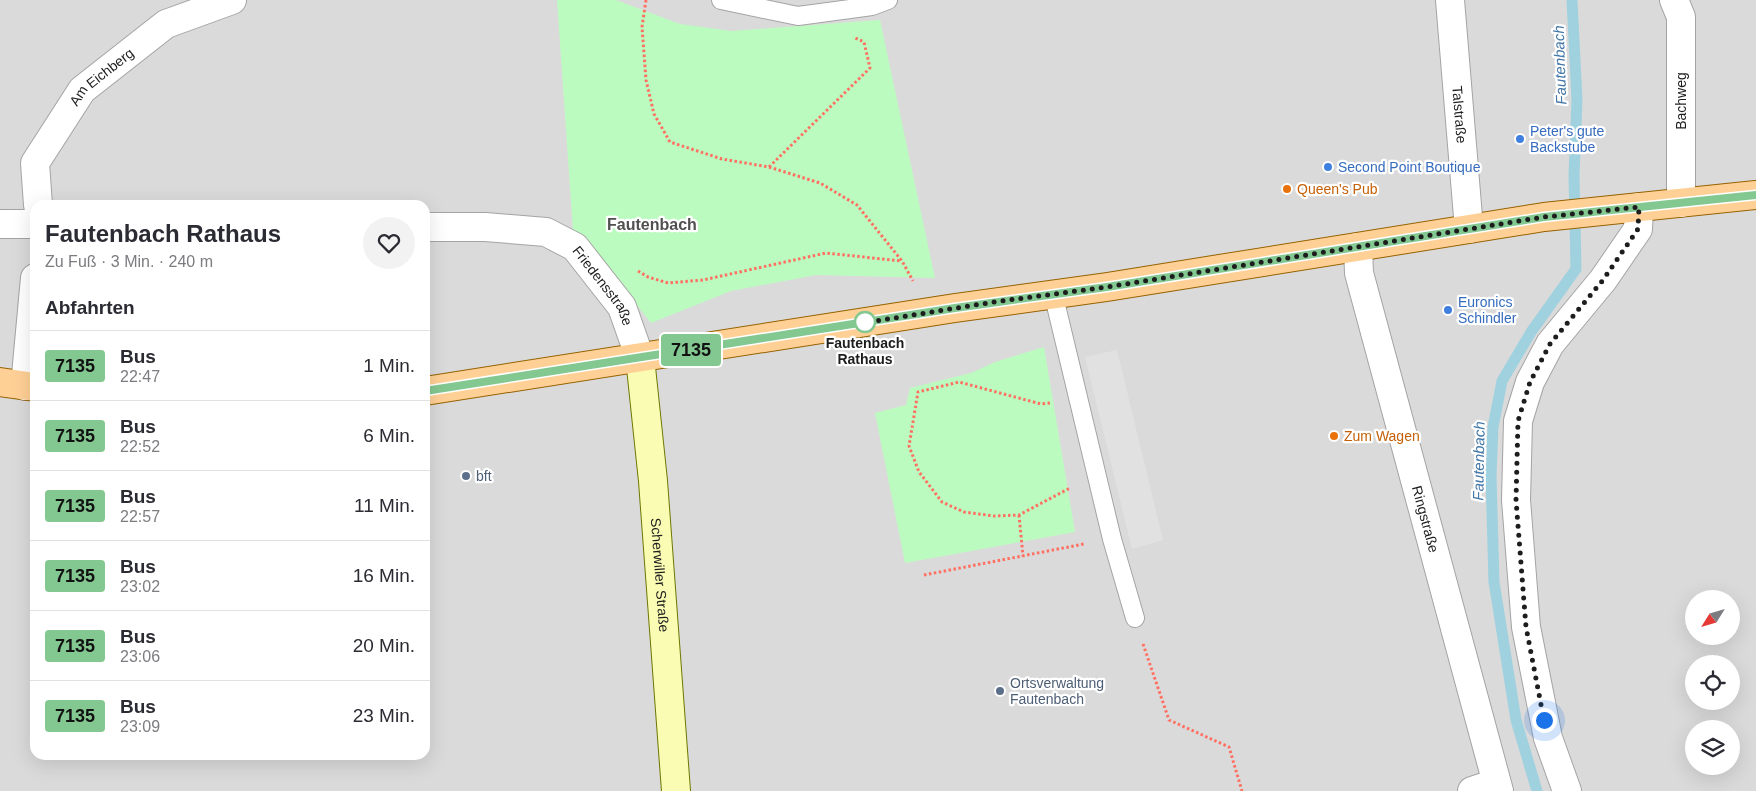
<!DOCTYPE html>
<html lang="de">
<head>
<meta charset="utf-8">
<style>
  body { margin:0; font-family:Arial,sans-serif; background:#f2f2f3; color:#2b2b33; height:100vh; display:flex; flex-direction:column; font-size:19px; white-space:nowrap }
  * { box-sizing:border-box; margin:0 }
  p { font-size:16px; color:#7c7c81 }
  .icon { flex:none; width:28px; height:28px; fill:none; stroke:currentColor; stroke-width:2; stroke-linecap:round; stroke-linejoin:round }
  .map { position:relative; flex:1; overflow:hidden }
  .drawer { position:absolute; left:30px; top:200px; width:400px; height:560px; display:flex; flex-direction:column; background:#fff; border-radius:15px; box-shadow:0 5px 20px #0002 }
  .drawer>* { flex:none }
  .badge { padding:0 10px; border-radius:4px; font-size:18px; line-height:32px }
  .needle { width:32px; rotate:233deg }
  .fabs { position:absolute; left:1685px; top:590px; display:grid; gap:10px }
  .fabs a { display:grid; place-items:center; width:55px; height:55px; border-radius:50%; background:#fff; box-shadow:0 5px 20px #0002; font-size:25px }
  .you { position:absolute; width:25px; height:25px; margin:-12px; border:4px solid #fff; border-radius:50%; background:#1a73e8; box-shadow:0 0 0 8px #1a73e833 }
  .map>.badge { position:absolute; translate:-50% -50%; box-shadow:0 0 0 2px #fff }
  h2 { padding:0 15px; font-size:19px; line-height:45px }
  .round { display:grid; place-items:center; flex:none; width:52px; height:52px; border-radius:26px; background:#f2f2f3 }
  .headline { display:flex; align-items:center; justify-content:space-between; height:85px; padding:0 15px }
  h1 { font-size:24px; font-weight:800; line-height:38px }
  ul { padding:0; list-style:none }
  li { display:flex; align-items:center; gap:15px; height:70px; padding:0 15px; border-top:1px solid #e1e1e2 }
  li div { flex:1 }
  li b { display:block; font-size:19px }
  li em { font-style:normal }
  li .badge { min-width:55px; font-weight:700; text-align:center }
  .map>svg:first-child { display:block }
  .residential { fill:#dbdada; fill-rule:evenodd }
  .park { fill:#bcfbc0 }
  .parking { fill:#e1e1e1 }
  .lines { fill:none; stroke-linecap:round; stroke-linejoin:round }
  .stream { stroke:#a0d1de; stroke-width:11 }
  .lane-casing { stroke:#a4a4a4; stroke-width:20 }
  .street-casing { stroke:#a4a4a4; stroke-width:30 }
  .secondary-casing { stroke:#6c7700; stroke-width:30 }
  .primary-casing { stroke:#956200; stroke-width:30 }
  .path { stroke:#ff7062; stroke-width:3; stroke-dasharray:2.5 2.5; stroke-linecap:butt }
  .lane { stroke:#fff; stroke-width:18 }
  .street { stroke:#fff; stroke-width:28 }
  .secondary { stroke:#f9fcb2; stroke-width:28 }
  .primary { stroke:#ffd096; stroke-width:28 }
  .line-casing { stroke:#fff; stroke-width:11 }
  .line { stroke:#84c891; stroke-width:8 }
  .walk { stroke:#1d1d1d; stroke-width:5; stroke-dasharray:0 9 }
  .shop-dot { fill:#3f7fe0; stroke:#fff; stroke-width:2 }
  .food-dot { fill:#e8710a; stroke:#fff; stroke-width:2 }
  .stop-dot { fill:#fff; stroke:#84c891; stroke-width:2.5 }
  .service-dot { fill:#5c6f8a; stroke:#fff; stroke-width:2 }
  .labels { text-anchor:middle; stroke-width:4.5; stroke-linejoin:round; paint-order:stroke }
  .street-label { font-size:14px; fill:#1d1d1d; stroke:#fff }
  .shop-label { font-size:14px; fill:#366cbe; stroke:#fff; text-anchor:start }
  .food-label { font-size:14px; fill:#c56008; stroke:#fff; text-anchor:start }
  .stop-label { font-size:14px; font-weight:bold; fill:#1d1d1d; stroke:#fff }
  .service-label { font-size:14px; fill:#4e5e75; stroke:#fff; text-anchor:start }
  .water-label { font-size:15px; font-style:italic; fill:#4277a8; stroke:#fff }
  .quarter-label { font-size:16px; font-weight:bold; fill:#505050; stroke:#fff }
</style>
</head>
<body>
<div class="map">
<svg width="1756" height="791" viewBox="0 0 1756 791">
  <rect width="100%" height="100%" fill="#eeeae2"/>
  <path class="residential" d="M0,0H1756V791H0ZM35,205H425V755H35ZM1694,599H1731V636H1694ZM1694,664H1731V701H1694ZM1694,729H1731V766H1694Z"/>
  <path class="park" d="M557,0H616L680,24L731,31L880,20L935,278L816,275L731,291L651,323L621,285L573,231Z
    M1044,347L1075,532L905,563L875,413L906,405L910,388L971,373L995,362Z"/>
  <path class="parking" d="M1117,350L1163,540L1132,549L1085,357Z"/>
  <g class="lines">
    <path class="stream" d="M1537,791L1516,720L1494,582L1491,476L1493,427L1502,381L1531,332L1576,269L1574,175L1577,100L1572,0"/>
    <defs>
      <path id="lane" d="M721,0L798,16L872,6L888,0
        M1053,293L1112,539L1135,618"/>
      <g id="street">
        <path id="s1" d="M1450,0L1469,229"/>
        <path d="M1674,0L1681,17V203"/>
        <path id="s2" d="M38,205L35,163L82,90L166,24L232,0"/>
        <path d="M0,224H35"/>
        <path id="s3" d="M425,227H485L546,232L575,247L622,307L640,358"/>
        <path id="s4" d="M1358,247L1359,273L1499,791"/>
        <path d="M25,386L35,278"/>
        <path d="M1472,791L1496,783"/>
        <path d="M1567,791L1548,738L1526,627L1516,500L1518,421L1530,382L1550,344L1603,280L1638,229L1639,207"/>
      </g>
      <g id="secondary">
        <path id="s5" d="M640,358L653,481L676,791"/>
      </g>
      <path id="primary" d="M0,382L35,387
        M425,391L955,308L1107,287L1544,217L1756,195"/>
    </defs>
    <use href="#lane" class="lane-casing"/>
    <use href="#street" class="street-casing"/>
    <use href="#secondary" class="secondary-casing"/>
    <use href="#primary" class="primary-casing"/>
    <path class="path" d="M646,0L642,27L646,80L654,114L670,142L722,159L769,167L820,183L857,205L902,261L913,281
      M769,167L870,68L864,42L855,38
      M638,271L648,277L668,283L703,280L826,253L901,261
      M1050,403L1041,404L959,382L918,392L909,446L919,472L942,502L964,512L994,516L1019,515L1070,488
      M1019,515L1023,556
      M924,575L1084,544
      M1143,644L1169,720L1229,747L1242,791"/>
    <use href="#lane" class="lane"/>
    <use href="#street" class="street"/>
    <use href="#secondary" class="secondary"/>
    <use href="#primary" class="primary"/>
  </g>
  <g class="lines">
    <defs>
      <path id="line" d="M425,391L955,308L1107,287L1544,217L1756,195"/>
    </defs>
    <use href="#line" class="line-casing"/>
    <use href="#line" class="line"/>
    <path class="walk" d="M865,322L863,323L994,302L1107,287L1544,217L1639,207L1638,229L1603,280L1550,344L1530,382L1518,421L1516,500L1526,627L1544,720"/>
  </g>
  <g class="shop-dot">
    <circle cx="1520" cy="139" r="5"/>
    <circle cx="1328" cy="167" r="5"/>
    <circle cx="1448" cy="310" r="5"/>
  </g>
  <g class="food-dot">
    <circle cx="1287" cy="189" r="5"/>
    <circle cx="1334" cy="436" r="5"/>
  </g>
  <circle class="stop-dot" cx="865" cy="322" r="10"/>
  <g class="service-dot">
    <circle cx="466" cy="476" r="5"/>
    <circle cx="1000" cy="691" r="5"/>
  </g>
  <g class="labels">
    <g class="street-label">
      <text dy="5" stroke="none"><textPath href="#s2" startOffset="152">Am Eichberg</textPath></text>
      <text transform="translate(1681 101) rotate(-90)" y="5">Bachweg</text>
      <text dy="5" stroke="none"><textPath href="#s1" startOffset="115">Talstraße</textPath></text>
      <text dy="5" stroke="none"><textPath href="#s3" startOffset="202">Friedensstraße</textPath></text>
      <text dy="5" stroke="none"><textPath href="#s4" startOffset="281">Ringstraße</textPath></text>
      <text dy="5" stroke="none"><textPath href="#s5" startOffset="218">Scherwiller Straße</textPath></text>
    </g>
    <g class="shop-label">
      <text x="1530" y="136">Peter's gute<tspan x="1530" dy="16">Backstube</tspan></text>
      <text x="1338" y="172">Second Point Boutique</text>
      <text x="1458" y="307">Euronics<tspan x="1458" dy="16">Schindler</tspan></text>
    </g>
    <g class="food-label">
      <text x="1297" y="194">Queen's Pub</text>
      <text x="1344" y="441">Zum Wagen</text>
    </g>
    <g class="stop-label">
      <text x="865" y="348">Fautenbach<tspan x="865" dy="16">Rathaus</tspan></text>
    </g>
    <g class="service-label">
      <text x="476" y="481">bft</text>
      <text x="1010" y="688">Ortsverwaltung<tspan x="1010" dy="16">Fautenbach</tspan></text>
    </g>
    <g class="water-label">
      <text transform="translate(1560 65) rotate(-92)" y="5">Fautenbach</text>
      <text transform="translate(1479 461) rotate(-89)" y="5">Fautenbach</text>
    </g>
    <g class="quarter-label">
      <text x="652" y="230">Fautenbach</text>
    </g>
  </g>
</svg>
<div class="fabs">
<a><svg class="needle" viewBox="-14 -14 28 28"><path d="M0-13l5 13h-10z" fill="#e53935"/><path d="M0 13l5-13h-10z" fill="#7c7c81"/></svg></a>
<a><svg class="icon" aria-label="locate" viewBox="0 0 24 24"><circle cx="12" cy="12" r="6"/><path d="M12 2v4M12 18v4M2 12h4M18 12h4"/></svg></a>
<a><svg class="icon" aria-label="layers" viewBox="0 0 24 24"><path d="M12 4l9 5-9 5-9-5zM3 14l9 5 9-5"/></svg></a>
</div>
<div class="you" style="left:1544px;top:720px"></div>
<b class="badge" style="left:691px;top:350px;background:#84c891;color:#111">7135</b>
<section class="drawer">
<div class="headline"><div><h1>Fautenbach Rathaus</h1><p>Zu Fuß · 3 Min. · 240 m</p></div><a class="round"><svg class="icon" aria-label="heart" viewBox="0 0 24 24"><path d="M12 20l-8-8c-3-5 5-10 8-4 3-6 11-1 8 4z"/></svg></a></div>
<h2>Abfahrten</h2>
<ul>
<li><span class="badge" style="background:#84c891;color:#111">7135</span><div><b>Bus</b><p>22:47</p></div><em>1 Min.</em></li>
<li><span class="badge" style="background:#84c891;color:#111">7135</span><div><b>Bus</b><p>22:52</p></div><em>6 Min.</em></li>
<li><span class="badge" style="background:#84c891;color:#111">7135</span><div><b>Bus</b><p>22:57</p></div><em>11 Min.</em></li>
<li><span class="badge" style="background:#84c891;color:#111">7135</span><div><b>Bus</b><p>23:02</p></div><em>16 Min.</em></li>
<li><span class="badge" style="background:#84c891;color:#111">7135</span><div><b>Bus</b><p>23:06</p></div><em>20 Min.</em></li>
<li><span class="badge" style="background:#84c891;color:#111">7135</span><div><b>Bus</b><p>23:09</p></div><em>23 Min.</em></li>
</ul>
</section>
</div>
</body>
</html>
